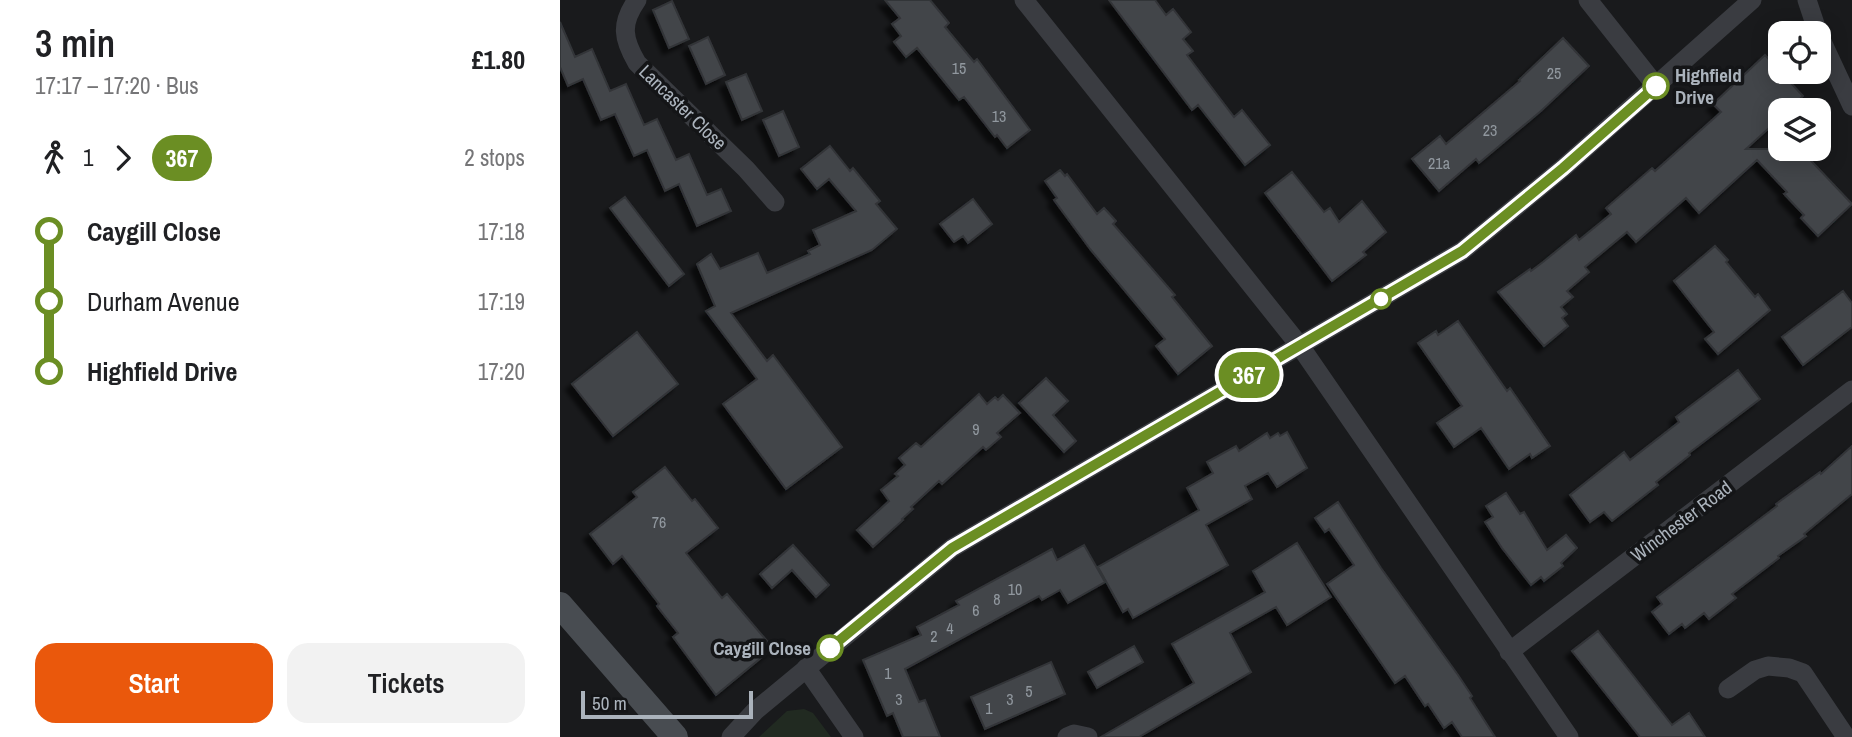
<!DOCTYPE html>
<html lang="en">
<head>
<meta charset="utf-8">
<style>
  body { margin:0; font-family:"Archivo Narrow",sans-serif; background:#f2f2f2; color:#202124; height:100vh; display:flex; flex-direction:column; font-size:26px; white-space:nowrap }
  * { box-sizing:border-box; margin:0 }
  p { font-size:23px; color:#757577 }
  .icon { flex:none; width:38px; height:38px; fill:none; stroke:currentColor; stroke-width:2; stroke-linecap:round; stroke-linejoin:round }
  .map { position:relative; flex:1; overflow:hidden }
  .sheet { display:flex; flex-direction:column; background:#fff; width:560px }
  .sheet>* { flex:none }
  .badge { padding:0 14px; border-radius:23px; font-size:24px; line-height:46px }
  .controls { position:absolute; left:1208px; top:21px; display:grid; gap:14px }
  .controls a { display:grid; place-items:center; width:63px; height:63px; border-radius:14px; background:#fff; box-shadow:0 4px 18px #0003; font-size:35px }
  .scale { position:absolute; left:21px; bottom:18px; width:172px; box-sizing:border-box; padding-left:7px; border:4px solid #abb3bc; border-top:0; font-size:19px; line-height:24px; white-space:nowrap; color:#abb3bc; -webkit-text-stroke:5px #141517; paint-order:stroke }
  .map>.badge { position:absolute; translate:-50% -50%; box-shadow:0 0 0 4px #fff }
  .legs { display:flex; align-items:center; gap:10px; height:77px; padding:0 35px; font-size:23px }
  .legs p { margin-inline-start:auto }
  .summary { display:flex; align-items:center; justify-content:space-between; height:119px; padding:0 35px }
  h1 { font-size:38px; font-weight:600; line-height:52px }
  .primary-button { display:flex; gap:14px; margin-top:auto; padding:14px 35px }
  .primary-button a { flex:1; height:80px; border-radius:21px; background:#ea580c; color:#fff; font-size:28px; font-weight:600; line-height:80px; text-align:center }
  .primary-button a+a { background:#f2f2f2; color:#202124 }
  ul { padding:0 35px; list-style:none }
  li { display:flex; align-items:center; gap:24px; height:70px; font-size:26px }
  li i { display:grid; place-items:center; width:10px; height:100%; margin:0 9px; background:currentColor }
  li i::after { content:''; width:18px; height:18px; margin:-9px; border:5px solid; border-radius:50%; background:#fff }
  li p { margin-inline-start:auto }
  li:first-child i { background:linear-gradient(#0000 50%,currentColor 0) }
  li:last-child i { background:linear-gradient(currentColor 50%,#0000 0) }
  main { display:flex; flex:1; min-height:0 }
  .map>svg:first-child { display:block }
  .green { fill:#212a21 }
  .building { fill:#434549; stroke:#333438; stroke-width:2; filter:url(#shadow) }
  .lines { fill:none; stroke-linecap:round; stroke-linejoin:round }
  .street { stroke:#3a3c41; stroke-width:19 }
  .secondary { stroke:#484c51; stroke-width:26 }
  .line-1-casing { stroke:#fff; stroke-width:16 }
  .line-1 { stroke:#6b8e23; stroke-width:10 }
  .stop-1-dot { fill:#fff; stroke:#6b8e23; stroke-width:3.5 }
  .labels { text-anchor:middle; stroke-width:7; stroke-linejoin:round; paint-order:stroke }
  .number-label { font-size:16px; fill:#91989f }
  .stop-label { font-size:19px; font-weight:bold; fill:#abb3bc; stroke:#141517; text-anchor:start }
  .street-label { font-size:19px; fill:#abb3bc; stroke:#141517 }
</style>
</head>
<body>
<main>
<section class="sheet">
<div class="summary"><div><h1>3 min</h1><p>17:17 – 17:20 · Bus</p></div><b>£1.80</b></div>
<div class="legs"><svg class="icon" aria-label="walk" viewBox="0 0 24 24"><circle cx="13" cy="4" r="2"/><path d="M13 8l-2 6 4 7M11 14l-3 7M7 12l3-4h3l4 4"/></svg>1<svg class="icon" aria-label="forward" viewBox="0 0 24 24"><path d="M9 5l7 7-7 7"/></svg><b class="badge" style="background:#6b8e23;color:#fff">367</b><p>2 stops</p></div>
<ul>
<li><i style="color:#6b8e23"></i><b>Caygill Close</b><p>17:18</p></li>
<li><i style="color:#6b8e23"></i><span>Durham Avenue</span><p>17:19</p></li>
<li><i style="color:#6b8e23"></i><b>Highfield Drive</b><p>17:20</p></li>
</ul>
<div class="primary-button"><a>Start</a><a>Tickets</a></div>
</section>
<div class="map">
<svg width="1292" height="737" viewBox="0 0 1292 737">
  <defs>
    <filter id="shadow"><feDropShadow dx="-6" dy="6" stdDeviation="2" flood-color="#0009"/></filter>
  </defs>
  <rect width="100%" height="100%" fill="#191a1c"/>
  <path class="green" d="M244,709L253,713L271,737H199L227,711Z"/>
  <path class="building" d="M325,0H370L389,23L385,27L414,62L417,59L470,130L447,148L437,135L435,137L404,97L399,100L357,48L346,57L334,42L341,36L332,24L340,18Z
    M549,0H595L606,15L613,9L631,32L623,39L633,51L627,55L674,117L682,110L710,145L685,165L638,105L632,110Z
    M112,1L129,39L109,48L93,10Z
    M0,22L15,57L32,49L50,91L66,84L84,125L97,119L116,160L129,154L147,195L161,189L171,211L137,226L119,184L105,191L87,150L74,156L55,114L41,120L23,79L8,86L0,67Z
    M148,37L165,75L146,84L129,46Z
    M1003,38L1029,66L981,111L919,163L916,159L879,191L852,159L880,136L886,144L960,81L959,80Z
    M1205,55L1243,96L1228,110H1220V118L1186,149H1240L1292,204L1258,236L1241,218L1244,215L1224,194L1227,192L1197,160L1139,213L1126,198L1076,242L1067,232L1025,267L1029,272L1007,291L1013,297L1001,307L1007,314L1002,318L1008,326L984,346L938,292L970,269L971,271L983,262L1016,235L1019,240L1051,214L1046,208L1092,168L1095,171L1161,112L1153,104Z
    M186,74L202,111L182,120L166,82Z
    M223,111L239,147L219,156L203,120Z
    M270,146L290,171L293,168L320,201L316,204L337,229L312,250L171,313L207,361L213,355L282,447L226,489L163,404L197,379L146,311L155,306L137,264L151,254L160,269L198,253L207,273L250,254L248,251L260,245L253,230L296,211L269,179L257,189L241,169Z
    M500,170L505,176L507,174L537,214L544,208L556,221L553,224L615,295L612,297L652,346L618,374L596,346L605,339L530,249L494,200L497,198L485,181Z
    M732,172L764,212L770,208L779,222L802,201L826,232L803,252L806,255L772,281L705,193Z
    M65,197L124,274L109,286L50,208Z
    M413,199L432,224L408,243L403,236L394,242L380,224Z
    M1155,246L1168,260L1166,262L1195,297L1198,294L1210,310L1158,354L1145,339L1154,332L1114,281Z
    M1283,291L1292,303V327L1243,365L1222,337Z
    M898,321L947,391L950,388L990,446L972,458L970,454L949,469L921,428L894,447L877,423L902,406L858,343L876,331L878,335Z
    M77,332L118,384L53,436L12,384Z
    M1178,370L1200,399L1129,453L1130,455L1096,482L1098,485L1052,521L1044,512L1030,522L1010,495L1064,452L1070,460L1119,422L1116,417Z
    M486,378L508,401L493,415L516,441L504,452L459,403Z
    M419,394L427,404L435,397L438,400L443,395L460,413L437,433L441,437L426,450L423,447L382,484L379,481L351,507L353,509L342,519L343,520L313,547L297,530L329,501L321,490L338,476L335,474L345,465L339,458L356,443L361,447Z
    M727,432L747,468L717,487L708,473L685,486L692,499L646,525L668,565L573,618L568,609L563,612L538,567L639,510L627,488L653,473L647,462L676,446L679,451L707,433L710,438L718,433L720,436Z
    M1292,446V494L1244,534L1246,536L1218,556L1219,558L1172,594L1176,598L1149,619L1144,613L1125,628L1122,624L1109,634L1092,612L1102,604L1097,597L1217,506L1216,504L1260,472L1261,474Z
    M105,467L132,501L135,499L158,528L126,553L162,598L167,594L213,648L156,695L113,637L118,633L97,606L99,604L62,556L53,564L30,534L77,497L73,492Z
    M946,493L960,514L964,512L987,550L1006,535L1017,548L1001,563L1003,566L984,581L981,577L971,585L942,548L925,522L933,517L926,506Z
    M778,502L821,568L898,675L912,696L910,698L935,737H902L892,722L884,728L868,704L865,706L845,676L835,683L767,584L794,565L769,529L765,532L755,518Z
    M737,543L771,597L727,625L716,607L670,633L691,672L579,737H541L634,683L612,644L705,592L693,571Z
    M233,545L269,585L256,597L232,570L212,588L200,574Z
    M524,545L545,582L508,603L500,590L482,600L479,596L345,669L359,702L365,700L380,737H343L333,713L327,716L303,660L361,635L357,627L399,605L396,601L492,549L497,560Z
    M1038,631L1112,725L1129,713L1145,737H1080L1012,651Z
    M574,646L583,662L537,688L528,672Z
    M491,662L505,694L425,729L411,697Z"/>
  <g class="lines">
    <path class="street" d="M77,0C60,24 63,39 77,63L186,169L215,202
      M464,0L740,346L1009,737
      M1028,0L1096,86
      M1247,0L1258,33
      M1258,33L1292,106
      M949,652L1292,390
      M246,668L294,737
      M1168,689L1195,670L1208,666L1229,668L1243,673L1286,737
      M171,737L195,711L392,548L902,251L1003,168L1192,0
      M507,737L514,734L528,737"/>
    <path class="secondary" d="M0,605L115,737"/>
  </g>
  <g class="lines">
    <defs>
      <path id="line-1" d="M270,648L392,548L902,251L1003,168L1096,86"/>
    </defs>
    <use href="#line-1" class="line-1-casing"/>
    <use href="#line-1" class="line-1"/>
  </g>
  <g class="stop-1-dot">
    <circle cx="1096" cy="86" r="12"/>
    <circle cx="821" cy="299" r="9"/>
    <circle cx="270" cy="648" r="12"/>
  </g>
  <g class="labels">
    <g class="number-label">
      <text x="399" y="74">15</text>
      <text x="994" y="79">25</text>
      <text x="439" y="122">13</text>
      <text x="930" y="136">23</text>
      <text x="879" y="169">21a</text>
      <text x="416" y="435">9</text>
      <text x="99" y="528">76</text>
      <text x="455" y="595">10</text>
      <text x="437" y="605">8</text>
      <text x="416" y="616">6</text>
      <text x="390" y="634">4</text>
      <text x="374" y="642">2</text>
      <text x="328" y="679">1</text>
      <text x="469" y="697">5</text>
      <text x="339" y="705">3</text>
      <text x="450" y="705">3</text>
      <text x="429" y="714">1</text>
    </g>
    <g class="stop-label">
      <text x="1115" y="82">Highfield<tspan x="1115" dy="22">Drive</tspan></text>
      <text x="251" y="655" text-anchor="end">Caygill Close</text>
    </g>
    <g class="street-label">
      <text transform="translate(123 107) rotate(44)" y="7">Lancaster Close</text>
      <text transform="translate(1121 521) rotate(-37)" y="7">Winchester Road</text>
    </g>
  </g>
</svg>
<div class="controls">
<a><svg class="icon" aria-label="locate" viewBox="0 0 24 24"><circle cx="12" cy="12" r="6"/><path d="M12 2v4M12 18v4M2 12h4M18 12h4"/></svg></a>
<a><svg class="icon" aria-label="layers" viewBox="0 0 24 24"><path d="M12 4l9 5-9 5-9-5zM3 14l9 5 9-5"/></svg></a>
</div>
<div class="scale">50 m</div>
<b class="badge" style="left:689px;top:375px;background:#6b8e23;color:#fff">367</b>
</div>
</main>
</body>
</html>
